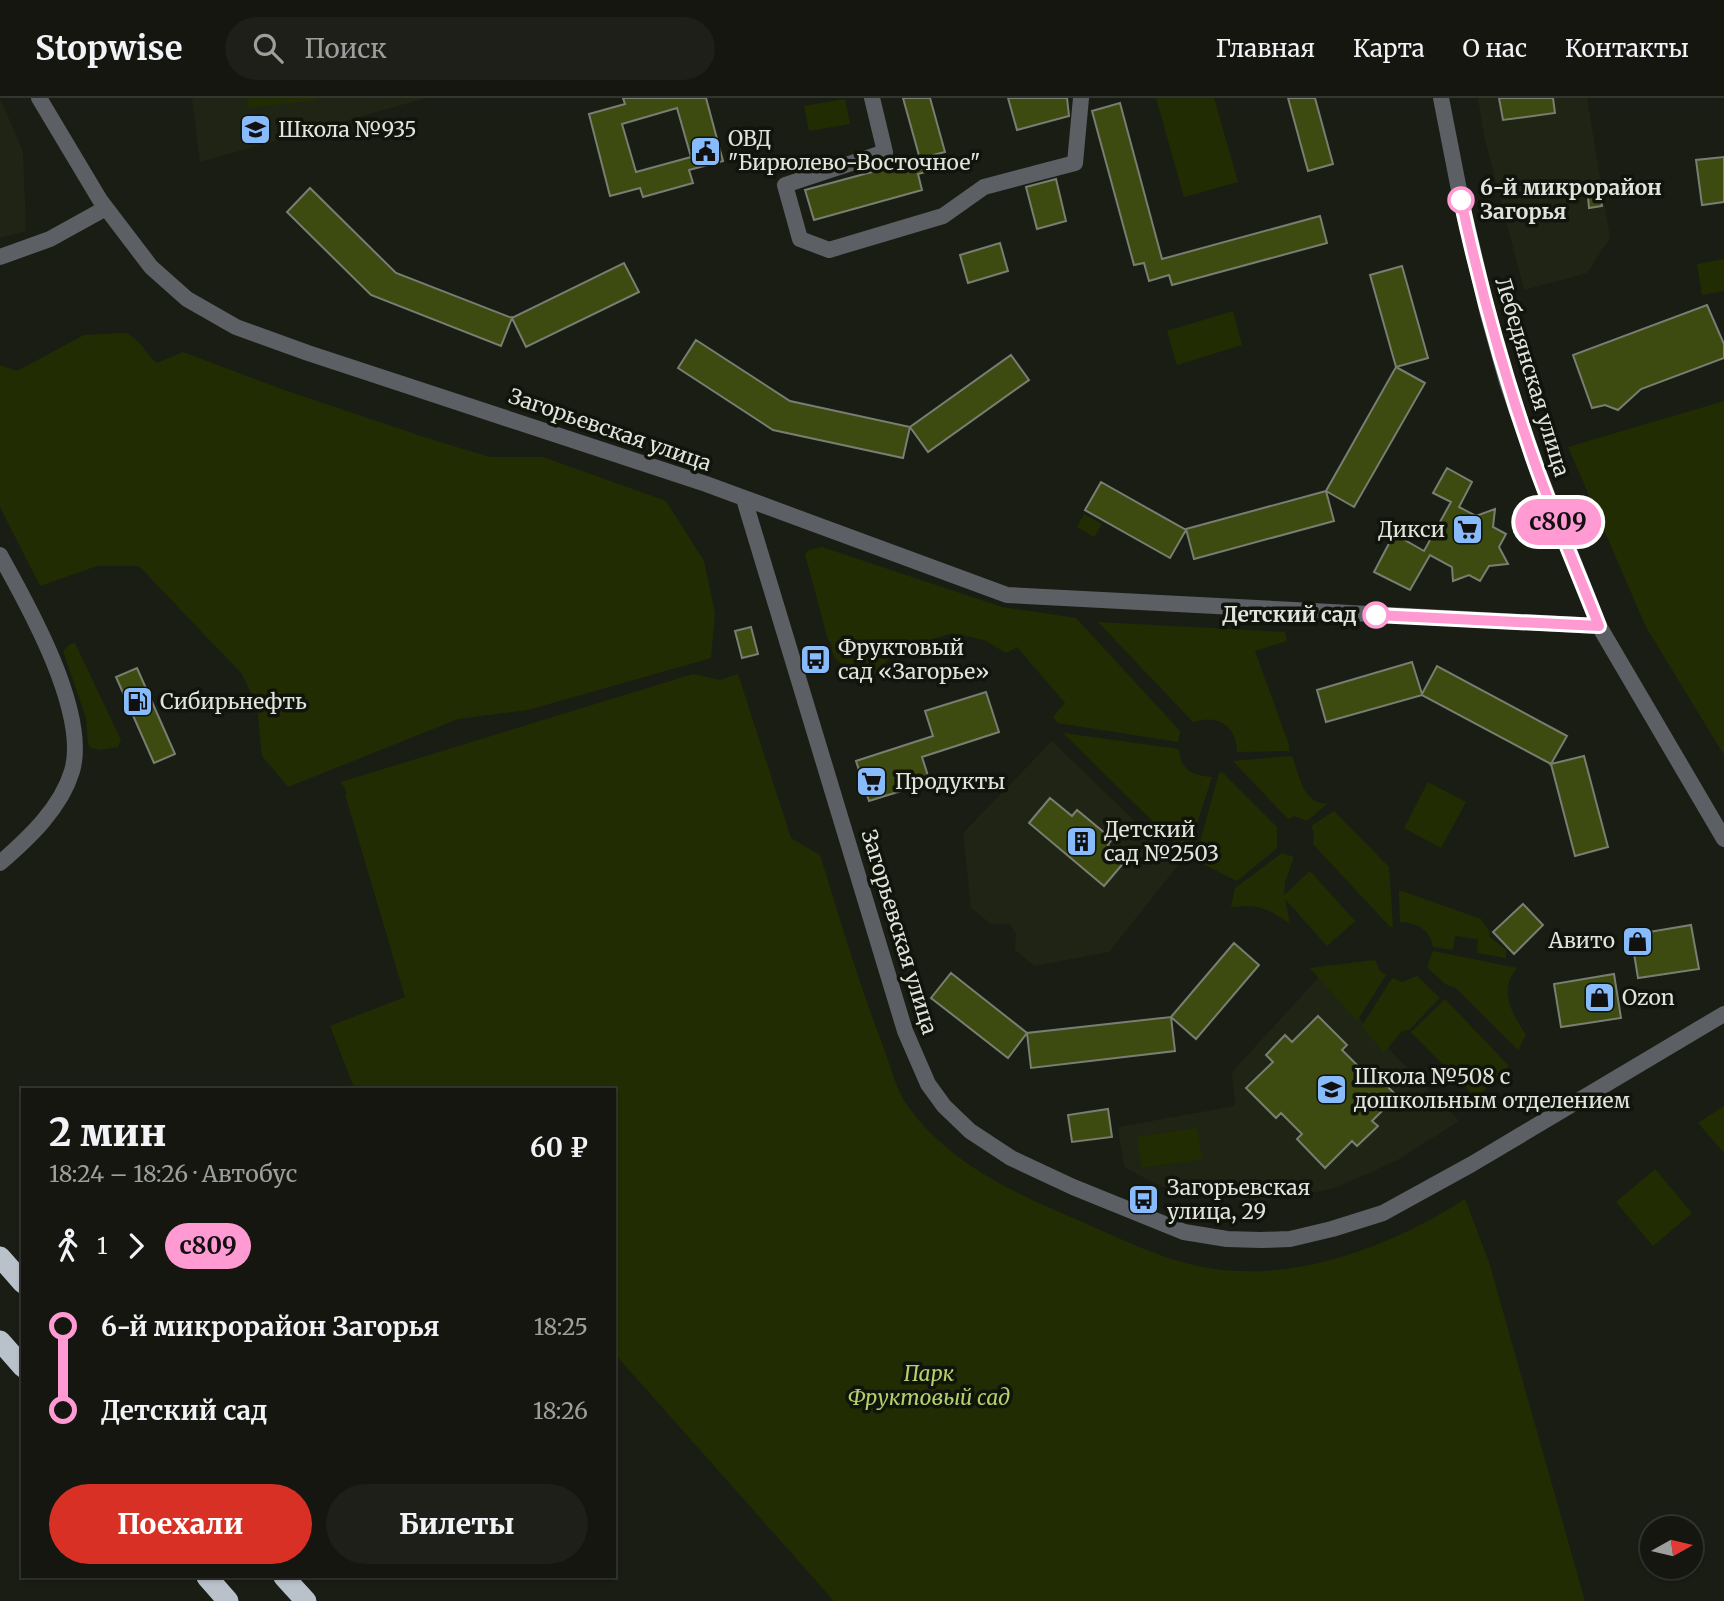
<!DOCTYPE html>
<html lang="ru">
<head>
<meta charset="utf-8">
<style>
  body { margin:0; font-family:Merriweather,serif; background:#1d1f18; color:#f1f3f6; height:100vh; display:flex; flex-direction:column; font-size:26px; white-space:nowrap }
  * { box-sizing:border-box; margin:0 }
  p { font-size:23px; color:#9d9f9e }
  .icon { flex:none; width:38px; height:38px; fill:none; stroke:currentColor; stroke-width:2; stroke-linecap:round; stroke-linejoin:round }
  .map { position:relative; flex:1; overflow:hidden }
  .details { position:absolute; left:21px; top:990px; width:595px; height:490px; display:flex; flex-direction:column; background:#14160f; border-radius:0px; box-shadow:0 2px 5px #0004,0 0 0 2px #33352f }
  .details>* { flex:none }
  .badge { padding:0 14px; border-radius:23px; font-size:24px; line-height:46px }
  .needle { width:46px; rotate:82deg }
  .fabs { position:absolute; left:1640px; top:1418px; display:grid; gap:14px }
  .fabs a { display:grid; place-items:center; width:63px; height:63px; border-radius:50%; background:#14160f; box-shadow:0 2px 5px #0004,0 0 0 2px #33352f; font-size:35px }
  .map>.badge { position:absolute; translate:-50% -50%; box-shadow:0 0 0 4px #fff }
  .legs { display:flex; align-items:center; gap:10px; height:77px; padding:0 28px; font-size:23px }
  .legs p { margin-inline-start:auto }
  .head { display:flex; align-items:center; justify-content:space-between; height:119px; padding:0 28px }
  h1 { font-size:38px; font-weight:800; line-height:52px }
  .button { display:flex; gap:14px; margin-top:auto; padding:14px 28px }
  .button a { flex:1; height:80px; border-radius:42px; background:#d93025; color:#fff; font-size:28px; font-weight:800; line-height:80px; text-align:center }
  .button a+a { background:#1d1f18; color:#f1f3f6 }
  ul { padding:0 28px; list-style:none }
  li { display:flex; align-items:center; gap:24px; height:84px; font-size:26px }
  li i { display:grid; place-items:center; width:10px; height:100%; margin:0 9px; background:currentColor }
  li i::after { content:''; width:18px; height:18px; margin:-9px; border:5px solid; border-radius:50%; background:#14160f }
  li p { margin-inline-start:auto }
  li:first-child i { background:linear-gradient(#0000 50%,currentColor 0) }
  li:last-child i { background:linear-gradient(currentColor 50%,#0000 0) }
  header { display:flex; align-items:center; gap:42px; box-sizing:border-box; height:98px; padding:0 35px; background:#14160f; border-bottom:2px solid #33352f }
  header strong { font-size:33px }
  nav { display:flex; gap:38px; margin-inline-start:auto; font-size:24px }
  .search { width:490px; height:63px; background:#1d1f18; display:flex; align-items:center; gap:18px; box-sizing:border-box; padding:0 24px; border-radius:38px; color:#9d9f9e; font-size:26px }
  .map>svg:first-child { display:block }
  .built { fill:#202415 }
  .green { fill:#222c02 }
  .building { fill:#3d4b11; stroke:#797d72; stroke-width:2; fill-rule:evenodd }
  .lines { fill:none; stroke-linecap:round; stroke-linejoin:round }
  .street { stroke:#5c5f64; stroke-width:16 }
  .highway { stroke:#b9c1cb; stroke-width:21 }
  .line-1-casing { stroke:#fff; stroke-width:16 }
  .line-1 { stroke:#ff9ad2; stroke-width:10 }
  .stop-1-dot { fill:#fff; stroke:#ff9ad2; stroke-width:3.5 }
  .labels { text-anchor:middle; stroke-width:7; stroke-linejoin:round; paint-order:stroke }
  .poi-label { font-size:21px; fill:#e1e3dd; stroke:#11140b; text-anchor:start }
  .stop-label { font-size:21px; font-weight:bold; fill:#e1e3dd; stroke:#11140b; text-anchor:start }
  .street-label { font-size:21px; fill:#e1e3dd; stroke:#11140b }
  .park-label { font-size:21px; font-style:italic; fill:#b5d16a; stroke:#11140b }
</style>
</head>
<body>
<header>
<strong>Stopwise</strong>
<div class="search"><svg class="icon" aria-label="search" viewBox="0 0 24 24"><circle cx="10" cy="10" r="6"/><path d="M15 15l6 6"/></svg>Поиск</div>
<nav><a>Главная</a><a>Карта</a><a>О нас</a><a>Контакты</a></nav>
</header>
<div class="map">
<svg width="1724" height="1503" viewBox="0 0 1724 1503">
  <rect width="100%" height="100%" fill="#1a1d14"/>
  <path class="built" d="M0,0L23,54L26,133L0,140Z
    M192,0H426L200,64Z
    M1478,0H1587L1610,140L1587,175L1524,192L1484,38Z
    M1052,643L1179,766L1109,854L1034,868L1015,852L1016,835L1009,826H991L971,810L963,735Z
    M1319,879L1459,1023L1396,1063L1335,1090L1291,1099L1254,1103L1183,1096L1154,1085L1124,1069L1118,1029L1235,1008L1232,974Z"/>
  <path class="green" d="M247,0H316L317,2L248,10Z
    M1156,0H1214L1238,84L1184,99Z
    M845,1L850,26L809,33L804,8Z
    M1724,161V193L1702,197L1697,166Z
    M1233,213L1242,247L1177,267L1167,233Z
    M125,235C142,242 143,253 157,265L183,254L287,293L430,341L490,359H543L666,403L704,463L715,515L711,560L528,612L458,621L288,689L262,658L257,608L242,576L139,468H97L40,488L0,409V267L17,273L84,237Z
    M1724,303V657L1646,529L1568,349Z
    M1084,416L1102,426L1094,439L1077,429Z
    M822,449L1002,509L1076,520L1180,633L1178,644L1058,625L1053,619L1065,605L1017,549L1006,555L984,542L952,535L897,552L871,580L856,567C841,569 831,561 831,545L828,542L805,456L809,452Z
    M1098,524L1285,534L1287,543L1255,553L1289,647V653L1237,654C1237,627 1217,616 1193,624Z
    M75,545L121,642L118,649L100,652L91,650L88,646L86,620L63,553L70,546Z
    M693,576L720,582L738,576L791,740L820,757C840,821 859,886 883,948C890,967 896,991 907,1007C945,1061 1007,1092 1066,1117C1114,1137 1163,1164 1215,1171C1302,1183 1393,1147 1465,1101L1489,1164L1585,1503H834L614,1255V992H355L330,928L405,899L345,696L347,695L341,684Z
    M1063,635L1179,651C1180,672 1193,678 1212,679L1187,757Z
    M1292,658C1299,676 1303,708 1328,705L1307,723L1294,718L1288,721L1233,663Z
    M1222,674L1277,729V750L1237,783L1195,762L1219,675Z
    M1428,684L1466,704L1441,750L1404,730Z
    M1334,713L1389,769L1393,828L1390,829L1313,746L1314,735L1311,728Z
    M1282,755L1294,759L1285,784L1284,797L1310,773L1355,823L1327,848L1285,801L1290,826C1266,809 1260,807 1231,809L1235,790Z
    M1399,792L1481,821L1489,833V838L1506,852V860L1477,855L1478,841L1455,838L1453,852L1433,849C1430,831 1417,825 1400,824Z
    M1433,853L1517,870C1498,893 1512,915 1526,937L1518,952L1456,890L1445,886L1427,869Z
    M1375,862L1380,873L1386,877L1357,923L1310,870Z
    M1417,878L1440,900L1409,932L1402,933L1384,955L1362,928L1392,880L1402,884Z
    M1445,901L1509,968L1476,1000L1411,934Z
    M1724,1008V1055L1698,1025Z
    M1197,1030L1202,1061L1142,1070L1137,1039Z
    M1655,1071L1692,1115L1653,1148L1616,1104Z"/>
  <path class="building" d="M623,0H706L723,63L689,72L693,85L643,99L640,90L610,98L589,16L625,6ZM677,10L691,59L636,74L622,26Z
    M903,0H930L945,54L933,57L937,71L918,76L922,92L814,122L805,92L920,61Z
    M1008,0H1067L1069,18L1017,32Z
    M1288,0H1315L1333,66L1308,73Z
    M1499,0H1553L1555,15L1503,22Z
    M1120,5L1162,161L1320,118L1327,145L1172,187L1169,177L1149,183L1144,165L1134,167L1092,13Z
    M1724,59V104L1702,107L1696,62Z
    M1056,81L1066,123L1037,131L1026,89Z
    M310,90L396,175L512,220L624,165L639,194L526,249L512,220L501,248L371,197L287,114Z
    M1600,97L1602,108L1589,110L1588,98Z
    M1000,145L1008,173L968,185L960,157Z
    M1402,168L1428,260L1396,269L1370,177Z
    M1707,207L1724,246V260L1641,291L1618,312L1605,307L1592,310L1573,257Z
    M696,242L790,303L910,329L903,360L773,332L678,270Z
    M1011,257L1029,282L928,354L910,329Z
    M1396,269L1425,285L1354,409L1326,393Z
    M1447,370L1472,384L1459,409L1476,418L1495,411L1493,429L1506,436L1499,449L1508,466L1489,468L1480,483L1469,477L1453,483L1452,469L1430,457L1410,492L1374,474L1394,436L1424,453L1451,404L1433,395Z
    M1101,384L1186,432L1170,460L1085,412Z
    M1326,393L1334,423L1194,461L1186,431Z
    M751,529L758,556L742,560L735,533Z
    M1412,564L1422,596L1437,568L1567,638L1551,666L1584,658L1608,749L1575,758L1551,666L1422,597L1326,624L1317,592Z
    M137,570L175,656L154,665L116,579Z
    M986,594L999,634L922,659L930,684L869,703L856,663L933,638L925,613Z
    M1050,700L1072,718L1077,712L1112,741L1108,747L1126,762L1104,788L1029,725Z
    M1523,806L1543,827L1514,856L1493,834Z
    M1691,827L1699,871L1638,880L1631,837Z
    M1234,845L1259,867L1196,941L1171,919Z
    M951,875L1027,935L1008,960L931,900Z
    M1614,876L1621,920L1561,929L1554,886Z
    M1318,918L1347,947L1342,952L1362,972L1367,968L1397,998L1372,1023L1378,1028L1357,1048L1352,1043L1325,1070L1297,1041L1302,1036L1281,1015L1276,1020L1246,990L1273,964L1266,957L1285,937L1292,944Z
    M1171,919L1175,953L1031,970L1027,935Z
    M1108,1011L1112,1039L1072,1044L1068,1017Z"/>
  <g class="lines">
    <path class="street" d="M39,0L100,102L151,169L187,201L236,229L308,255L706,386L1007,497L1599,528
      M872,0L885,54L785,87L800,141L829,152L943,118L984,89L1075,65L1081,0
      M1441,0L1461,102L1488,216L1507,284L1539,376L1599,528L1724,741
      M0,159L50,141L106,110
      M744,401L905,933L928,986L944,1008L970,1033L1011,1060L1073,1089L1184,1134L1227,1141L1261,1142L1290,1141L1332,1131L1383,1115L1472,1066L1724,916
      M0,457C28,507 89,615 72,673C61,710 29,740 0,765"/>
    <path class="highway" d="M0,1159L23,1185
      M0,1243L23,1269
      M207,1479L228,1503
      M284,1479L306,1503"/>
  </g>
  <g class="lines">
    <defs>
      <path id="line-1" d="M1376,517L1599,528C1579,477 1557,426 1538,374C1506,285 1481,195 1461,102"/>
    </defs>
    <use href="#line-1" class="line-1-casing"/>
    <use href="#line-1" class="line-1"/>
  </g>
  <defs>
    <symbol id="school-square" viewBox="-11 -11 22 22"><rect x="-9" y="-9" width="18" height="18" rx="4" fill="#87bbfb" stroke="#11140b"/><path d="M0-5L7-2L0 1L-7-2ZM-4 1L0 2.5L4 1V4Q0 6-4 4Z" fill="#111"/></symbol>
    <symbol id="civic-square" viewBox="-11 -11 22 22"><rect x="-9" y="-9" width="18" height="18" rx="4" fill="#87bbfb" stroke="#11140b"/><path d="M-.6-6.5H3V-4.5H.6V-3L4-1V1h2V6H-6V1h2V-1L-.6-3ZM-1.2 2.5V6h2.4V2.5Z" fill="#111"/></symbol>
    <symbol id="supermarket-square" viewBox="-11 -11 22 22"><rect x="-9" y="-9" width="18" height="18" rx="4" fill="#87bbfb" stroke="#11140b"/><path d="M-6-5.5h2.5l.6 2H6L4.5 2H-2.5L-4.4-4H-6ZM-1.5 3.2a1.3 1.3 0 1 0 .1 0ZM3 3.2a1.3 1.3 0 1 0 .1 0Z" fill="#111"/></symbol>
    <symbol id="bus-square" viewBox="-11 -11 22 22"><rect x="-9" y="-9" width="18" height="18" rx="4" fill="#87bbfb" stroke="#11140b"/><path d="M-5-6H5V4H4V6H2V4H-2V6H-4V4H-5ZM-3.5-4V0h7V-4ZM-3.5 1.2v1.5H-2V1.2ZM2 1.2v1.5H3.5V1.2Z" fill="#111"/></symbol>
    <symbol id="fuel-square" viewBox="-11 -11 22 22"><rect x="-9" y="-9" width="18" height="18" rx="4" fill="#87bbfb" stroke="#11140b"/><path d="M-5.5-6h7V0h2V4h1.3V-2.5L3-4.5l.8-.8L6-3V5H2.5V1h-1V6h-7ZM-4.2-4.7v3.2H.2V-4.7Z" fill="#111"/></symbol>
    <symbol id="building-square" viewBox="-11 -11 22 22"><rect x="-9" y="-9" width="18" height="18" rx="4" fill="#87bbfb" stroke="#11140b"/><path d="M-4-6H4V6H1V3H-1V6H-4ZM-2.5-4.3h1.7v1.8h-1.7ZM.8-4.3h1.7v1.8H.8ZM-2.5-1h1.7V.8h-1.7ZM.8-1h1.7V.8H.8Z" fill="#111"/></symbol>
    <symbol id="shop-square" viewBox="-11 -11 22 22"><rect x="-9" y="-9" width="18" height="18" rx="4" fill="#87bbfb" stroke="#11140b"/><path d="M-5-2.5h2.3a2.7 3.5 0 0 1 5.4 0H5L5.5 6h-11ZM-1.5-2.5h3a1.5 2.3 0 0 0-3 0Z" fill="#111"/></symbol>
  </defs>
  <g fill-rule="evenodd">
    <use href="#school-square" x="238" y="14" width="35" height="35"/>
    <use href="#civic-square" x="688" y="36" width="35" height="35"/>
    <use href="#supermarket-square" x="1450" y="414" width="35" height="35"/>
    <use href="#bus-square" x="798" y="544" width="35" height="35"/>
    <use href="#fuel-square" x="120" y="586" width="35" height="35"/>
    <use href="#supermarket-square" x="854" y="666" width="35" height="35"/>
    <use href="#building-square" x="1064" y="726" width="35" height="35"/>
    <use href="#shop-square" x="1620" y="826" width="35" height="35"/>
    <use href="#shop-square" x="1582" y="882" width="35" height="35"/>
    <use href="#school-square" x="1314" y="974" width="35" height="35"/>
    <use href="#bus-square" x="1126" y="1084" width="35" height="35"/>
  </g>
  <g class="stop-1-dot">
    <circle cx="1461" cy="102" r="12"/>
    <circle cx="1376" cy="517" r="12"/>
  </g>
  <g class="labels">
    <g class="poi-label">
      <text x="278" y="39">Школа №935</text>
      <text x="728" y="48">ОВД<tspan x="728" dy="24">"Бирюлево-Восточное"</tspan></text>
      <text x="1445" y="439" text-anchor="end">Дикси</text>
      <text x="838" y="557">Фруктовый<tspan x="838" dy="24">сад «Загорье»</tspan></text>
      <text x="160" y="611">Сибирьнефть</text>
      <text x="895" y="691">Продукты</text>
      <text x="1104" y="739">Детский<tspan x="1104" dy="24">сад №2503</tspan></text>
      <text x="1615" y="850" text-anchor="end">Авито</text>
      <text x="1622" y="907">Ozon</text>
      <text x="1354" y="986">Школа №508 с<tspan x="1354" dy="24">дошкольным отделением</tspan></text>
      <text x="1167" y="1097">Загорьевская<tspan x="1167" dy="24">улица, 29</tspan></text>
    </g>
    <g class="stop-label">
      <text x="1480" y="97">6-й микрорайон<tspan x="1480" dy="24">Загорья</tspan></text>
      <text x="1357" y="524" text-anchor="end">Детский сад</text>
    </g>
    <g class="street-label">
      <text transform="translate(1532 279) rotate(73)" y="7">Лебедянская улица</text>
      <text transform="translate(610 332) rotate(19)" y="7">Загорьевская улица</text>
      <text transform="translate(899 834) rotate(73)" y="7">Загорьевская улица</text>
    </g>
    <g class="park-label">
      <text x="929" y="1283">Парк<tspan x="929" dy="24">Фруктовый сад</tspan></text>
    </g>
  </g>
</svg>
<div class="fabs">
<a><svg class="needle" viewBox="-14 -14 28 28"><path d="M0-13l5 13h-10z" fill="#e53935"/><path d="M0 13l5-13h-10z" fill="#9d9f9e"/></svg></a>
</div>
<b class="badge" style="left:1558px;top:424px;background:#ff9ad2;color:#111">с809</b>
<section class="details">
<div class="head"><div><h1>2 мин</h1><p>18:24 – 18:26 · Автобус</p></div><b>60 ₽</b></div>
<div class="legs"><svg class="icon" aria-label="walk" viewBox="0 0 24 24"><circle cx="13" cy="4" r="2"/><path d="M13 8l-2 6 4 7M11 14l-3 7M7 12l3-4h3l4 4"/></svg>1<svg class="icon" aria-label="forward" viewBox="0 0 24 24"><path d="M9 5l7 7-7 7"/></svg><b class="badge" style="background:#ff9ad2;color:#111">с809</b></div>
<ul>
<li><i style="color:#ff9ad2"></i><b>6-й микрорайон Загорья</b><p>18:25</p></li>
<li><i style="color:#ff9ad2"></i><b>Детский сад</b><p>18:26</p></li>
</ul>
<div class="button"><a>Поехали</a><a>Билеты</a></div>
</section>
</div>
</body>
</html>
